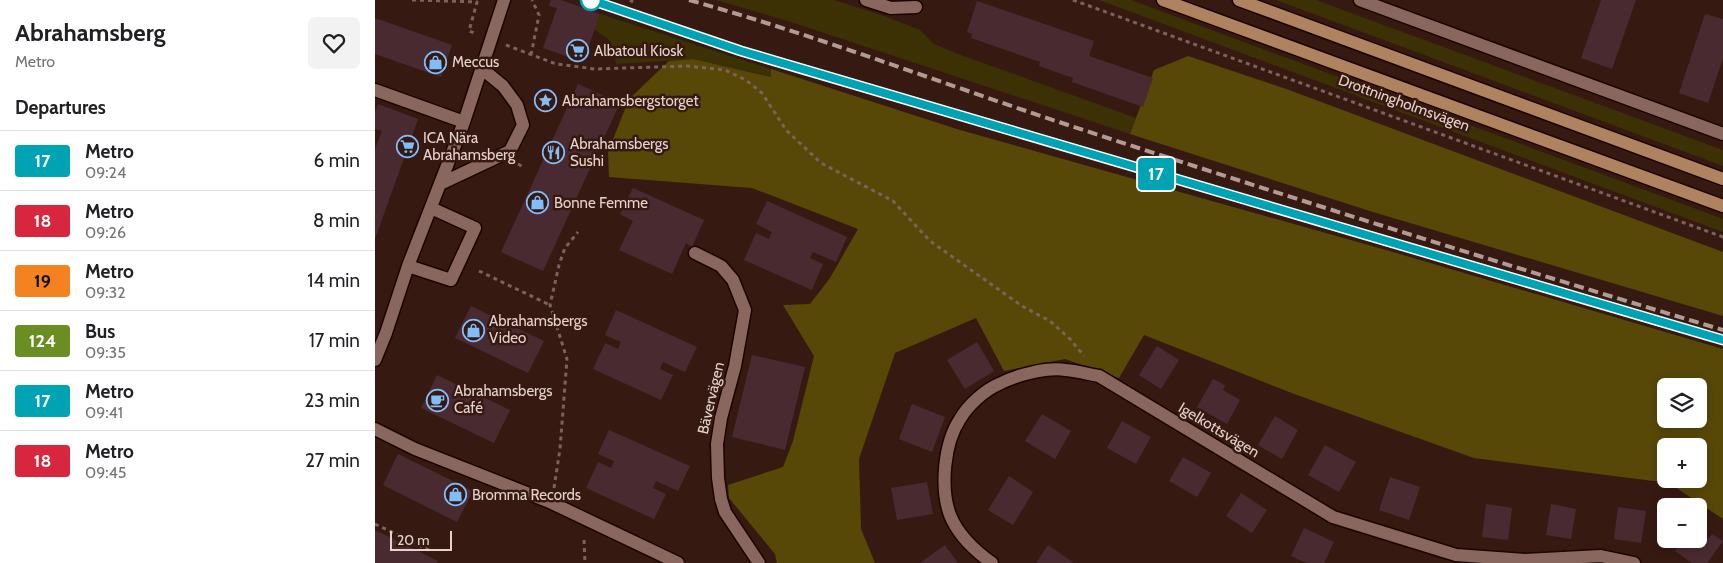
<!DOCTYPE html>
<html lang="en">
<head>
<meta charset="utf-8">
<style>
  body { margin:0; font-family:Cabin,sans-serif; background:#f2f2f2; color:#202124; height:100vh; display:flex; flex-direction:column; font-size:19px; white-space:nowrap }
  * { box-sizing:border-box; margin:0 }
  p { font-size:16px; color:#757577 }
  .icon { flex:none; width:28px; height:28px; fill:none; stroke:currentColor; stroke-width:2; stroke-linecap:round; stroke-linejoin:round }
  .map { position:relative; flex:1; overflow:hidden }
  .drawer { display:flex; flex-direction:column; background:#fff; width:375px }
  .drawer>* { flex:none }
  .badge { padding:0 10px; border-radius:4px; font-size:18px; line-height:32px }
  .buttons { position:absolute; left:1282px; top:378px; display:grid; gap:10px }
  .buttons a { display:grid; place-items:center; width:50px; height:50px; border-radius:8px; background:#fff; box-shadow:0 2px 8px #0003; font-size:25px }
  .scale { position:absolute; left:15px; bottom:12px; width:62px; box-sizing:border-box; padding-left:5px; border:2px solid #e6d2cc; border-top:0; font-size:14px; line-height:18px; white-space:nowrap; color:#e6d2cc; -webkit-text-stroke:4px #361a12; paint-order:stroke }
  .map>.badge { position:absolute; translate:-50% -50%; box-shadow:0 0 0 2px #fff }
  h2 { padding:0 15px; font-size:19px; line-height:45px }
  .round { display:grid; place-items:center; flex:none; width:52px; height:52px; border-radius:8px; background:#f2f2f2 }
  .headline { display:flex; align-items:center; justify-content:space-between; height:85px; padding:0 15px }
  h1 { font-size:24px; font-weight:800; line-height:38px }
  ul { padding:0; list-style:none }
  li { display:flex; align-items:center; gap:15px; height:60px; padding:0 15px; border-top:1px solid #e0e0e0 }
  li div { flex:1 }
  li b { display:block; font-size:19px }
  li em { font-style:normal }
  li .badge { min-width:55px; font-weight:700; text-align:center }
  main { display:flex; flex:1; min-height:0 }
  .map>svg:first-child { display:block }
  .green { fill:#3b3104 }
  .forest { fill:#574808; fill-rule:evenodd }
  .building { fill:#4a2a31 }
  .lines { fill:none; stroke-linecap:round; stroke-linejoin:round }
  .minor-casing { stroke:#1c0401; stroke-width:15 }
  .major-casing { stroke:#1c0401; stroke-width:15 }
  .path { stroke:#7b625b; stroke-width:3; stroke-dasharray:4 4; stroke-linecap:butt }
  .minor { stroke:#8a675e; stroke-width:12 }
  .major { stroke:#af8260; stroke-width:12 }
  .rail { stroke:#b29b95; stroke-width:4; stroke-dasharray:10 5; stroke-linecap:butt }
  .line-casing { stroke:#fff; stroke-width:11 }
  .line { stroke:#00a3b4; stroke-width:8 }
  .stop-dot { fill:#fff; stroke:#00a3b4; stroke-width:2.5 }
  .labels { text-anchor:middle; stroke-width:5; stroke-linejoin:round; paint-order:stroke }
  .poi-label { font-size:15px; fill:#e6d2cc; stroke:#361a12; text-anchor:start }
  .street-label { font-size:15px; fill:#e6d2cc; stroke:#361a12 }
</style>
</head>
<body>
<main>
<section class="drawer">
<div class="headline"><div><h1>Abrahamsberg</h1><p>Metro</p></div><a class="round"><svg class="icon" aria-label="heart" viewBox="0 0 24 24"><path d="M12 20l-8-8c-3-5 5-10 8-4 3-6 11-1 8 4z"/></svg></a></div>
<h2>Departures</h2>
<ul>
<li><span class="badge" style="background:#00a3b4;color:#fff">17</span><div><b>Metro</b><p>09:24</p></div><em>6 min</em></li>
<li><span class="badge" style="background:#d7263d;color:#fff">18</span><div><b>Metro</b><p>09:26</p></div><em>8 min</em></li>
<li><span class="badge" style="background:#f58220;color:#111">19</span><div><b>Metro</b><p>09:32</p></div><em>14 min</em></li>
<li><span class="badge" style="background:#6b8e23;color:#fff">124</span><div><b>Bus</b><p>09:35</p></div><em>17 min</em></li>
<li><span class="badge" style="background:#00a3b4;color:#fff">17</span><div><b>Metro</b><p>09:41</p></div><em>23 min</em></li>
<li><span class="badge" style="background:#d7263d;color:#fff">18</span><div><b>Metro</b><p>09:45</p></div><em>27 min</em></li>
</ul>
</section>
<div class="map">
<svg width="1348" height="563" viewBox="0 0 1348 563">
  <rect width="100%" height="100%" fill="#361a12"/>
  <path class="green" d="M341,0H459L509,16L545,30L559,44L583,54L761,118L755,134L416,22Z
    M724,0H756C953,74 1151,145 1348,219V232Z
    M901,0H941L1348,150V166Z
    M225,14L396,69V77L318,59L241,64C238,43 238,40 219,30Z"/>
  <path class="forest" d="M813,56L914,90L1348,252V316L998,212L755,134L779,70Z
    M318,59L396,77V69L585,130L1011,250L1348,349V519L1294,483L1099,458L922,395L769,335L744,378L690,359L629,371L601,318L520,353L484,459L486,529L500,563H402L400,554L354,498L353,485L408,467L418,441L439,356L408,305L435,304L455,278L483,229L377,188L234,177L233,152L254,99L294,61ZM1291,386H1324V419H1291ZM1291,446H1324V479H1291Z"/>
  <path class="building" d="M176,0H186L225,14L208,62L168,48L182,8L174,6Z
    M1226,0H1261L1237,69L1206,58Z
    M602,1L719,41L714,56L778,78L768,107L697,82L698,78L664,66L665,62L596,38L597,34L592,32Z
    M1330,14L1348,19V58L1333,103L1304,93Z
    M0,18L77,45L66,77L0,54Z
    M203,84L245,103L168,271L126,252Z
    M3,104L43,119L0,239V149L7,131L0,129V112Z
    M258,188L329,220L317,247L311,243L297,274L244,250L258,221L245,214Z
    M392,201L472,237L461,262L438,252L435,258L448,264L437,290L369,260L381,233L394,239L397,232L381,224Z
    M96,306L169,341L153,373L80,338Z
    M241,310L322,347L310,372L288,362L285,369L298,375L286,400L218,369L230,343L243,349L246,342L230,335Z
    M602,342L619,371L590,389L572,360Z
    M782,346L804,360L786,389L764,375Z
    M377,355L430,367L410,450L357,437Z
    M62,375L135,410L119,443L46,408Z
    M838,379L850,385L848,390L865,400L852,424L822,407Z
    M537,404L570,417L557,452L524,439Z
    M667,414L696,431L680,459L650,441Z
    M900,416L923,430L907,459L883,445Z
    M747,421L776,437L761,464L732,448Z
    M234,430L315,466L303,491L281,481L278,488L291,494L279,519L211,488L223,462L236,468L239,461L223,454Z
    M950,445L981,462L964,492L933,475Z
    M23,454L98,491L82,522L8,485Z
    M808,457L836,473L822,497L794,481Z
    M634,476L658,492L638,525L613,510Z
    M1015,477L1045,487L1034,520L1004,510Z
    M552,482L558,514L522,520L516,488Z
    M866,493L892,510L877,533L851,516Z
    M1111,504L1137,508L1133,540L1107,537Z
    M1176,504L1201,509L1196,539L1171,535Z
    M1243,507L1271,511L1266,543L1239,539Z
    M929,528L959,542L949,563H932L916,556Z
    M0,530L63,561L62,563H0Z
    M1324,534L1332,540L1337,534L1348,541L1332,563H1317L1300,551L1308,539H1324Z
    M570,545L583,563H545Z
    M673,545L699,563H661Z"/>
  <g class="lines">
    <defs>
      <path id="minor" d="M491,0L516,8L541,7
        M985,0L1348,134
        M0,90L89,122
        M65,184L135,151L148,125L142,105L128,86L106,68
        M320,253L346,266L358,280L370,310L360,366L346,418L342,444L343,478L346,499L350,512L384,563
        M33,266L76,280L100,228L56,208
        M0,360L11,333L33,266L89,122L129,0
        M0,429L40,449L177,503L303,563
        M617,563C600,551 583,535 575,515C565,488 569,443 585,419C593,405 610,390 624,384C642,375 671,367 691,370C702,371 713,374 724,376L958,517L1081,555L1150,560L1226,556L1259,563"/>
      <path id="major" d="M788,0L1348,206
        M864,0L1348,179"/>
    </defs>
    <use href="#minor" class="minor-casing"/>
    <use href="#major" class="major-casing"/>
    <path class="path" d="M37,0L102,2L94,31L102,34
      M255,0L258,2
      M698,0L1348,237
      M131,45L181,64L220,69L312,66L350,70L371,80L387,93L411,130L446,163L518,201L555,241L647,306L675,321L695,339L709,356
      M156,55L164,15L157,0
      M143,164L150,168
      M104,271L175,305
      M179,488L185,449L192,359L175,305L184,265L190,248L203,232
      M0,524L56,551
      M209,540L210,563"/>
    <use href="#minor" class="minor"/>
    <use href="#major" class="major"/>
    <path class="rail" d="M216,0L366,51L1348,340
      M314,0C440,35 563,82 687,123C906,195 1127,264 1348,330"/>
  </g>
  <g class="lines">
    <defs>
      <path id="line" d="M216,0L366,51L1348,340"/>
    </defs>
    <use href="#line" class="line-casing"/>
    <use href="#line" class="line"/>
  </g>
  <defs>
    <symbol id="supermarket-ring" viewBox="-11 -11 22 22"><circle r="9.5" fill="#361a12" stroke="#80bdfa" stroke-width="1.5"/><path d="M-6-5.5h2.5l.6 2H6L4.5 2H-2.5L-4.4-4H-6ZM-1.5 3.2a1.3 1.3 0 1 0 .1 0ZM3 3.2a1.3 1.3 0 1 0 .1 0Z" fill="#80bdfa"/></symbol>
    <symbol id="shop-ring" viewBox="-11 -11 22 22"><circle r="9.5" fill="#361a12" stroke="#80bdfa" stroke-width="1.5"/><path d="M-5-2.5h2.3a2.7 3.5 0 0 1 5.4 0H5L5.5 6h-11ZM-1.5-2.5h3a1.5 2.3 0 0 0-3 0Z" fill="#80bdfa"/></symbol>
    <symbol id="sight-ring" viewBox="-11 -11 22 22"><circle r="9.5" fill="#361a12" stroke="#80bdfa" stroke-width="1.5"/><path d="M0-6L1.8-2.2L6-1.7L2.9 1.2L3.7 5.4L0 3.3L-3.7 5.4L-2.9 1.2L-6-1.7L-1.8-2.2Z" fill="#80bdfa"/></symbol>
    <symbol id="restaurant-ring" viewBox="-11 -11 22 22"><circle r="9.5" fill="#361a12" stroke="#80bdfa" stroke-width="1.5"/><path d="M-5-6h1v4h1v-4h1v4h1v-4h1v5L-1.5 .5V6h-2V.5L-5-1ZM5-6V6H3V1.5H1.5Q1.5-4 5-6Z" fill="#80bdfa"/></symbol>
    <symbol id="cafe-ring" viewBox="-11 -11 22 22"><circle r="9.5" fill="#361a12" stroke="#80bdfa" stroke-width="1.5"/><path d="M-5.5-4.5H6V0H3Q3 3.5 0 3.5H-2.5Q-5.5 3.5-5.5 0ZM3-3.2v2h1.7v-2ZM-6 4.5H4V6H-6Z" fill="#80bdfa"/></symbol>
  </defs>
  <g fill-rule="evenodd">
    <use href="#supermarket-ring" x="190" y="38" width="25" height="25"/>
    <use href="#shop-ring" x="48" y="50" width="25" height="25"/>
    <use href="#sight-ring" x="158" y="88" width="25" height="25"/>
    <use href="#supermarket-ring" x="20" y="134" width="25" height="25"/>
    <use href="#restaurant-ring" x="166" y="140" width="25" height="25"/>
    <use href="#shop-ring" x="150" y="190" width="25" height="25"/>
    <use href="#shop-ring" x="86" y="318" width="25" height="25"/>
    <use href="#cafe-ring" x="50" y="388" width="25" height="25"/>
    <use href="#shop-ring" x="68" y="482" width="25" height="25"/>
  </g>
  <circle class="stop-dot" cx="216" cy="0" r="10"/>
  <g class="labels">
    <g class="poi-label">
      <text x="219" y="56">Albatoul Kiosk</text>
      <text x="77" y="67">Meccus</text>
      <text x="187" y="106">Abrahamsbergstorget</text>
      <text x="48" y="143">ICA Nära<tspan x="48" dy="17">Abrahamsberg</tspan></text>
      <text x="195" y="149">Abrahamsbergs<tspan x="195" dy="17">Sushi</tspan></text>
      <text x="179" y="208">Bonne Femme</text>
      <text x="114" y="326">Abrahamsbergs<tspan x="114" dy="17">Video</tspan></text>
      <text x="79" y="396">Abrahamsbergs<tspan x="79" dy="17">Café</tspan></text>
      <text x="97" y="500">Bromma Records</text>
    </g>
    <g class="street-label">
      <text transform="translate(1029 103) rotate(20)" y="5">Drottningholmsvägen</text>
      <text transform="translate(336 398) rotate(-77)" y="5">Bävervägen</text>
      <text transform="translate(844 430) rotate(31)" y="5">Igelkottsvägen</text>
    </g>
  </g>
</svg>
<div class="buttons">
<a><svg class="icon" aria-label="layers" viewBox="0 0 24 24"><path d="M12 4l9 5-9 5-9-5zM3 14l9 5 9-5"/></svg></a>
<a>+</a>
<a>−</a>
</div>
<div class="scale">20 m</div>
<b class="badge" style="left:781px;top:174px;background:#00a3b4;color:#fff">17</b>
</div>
</main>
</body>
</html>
